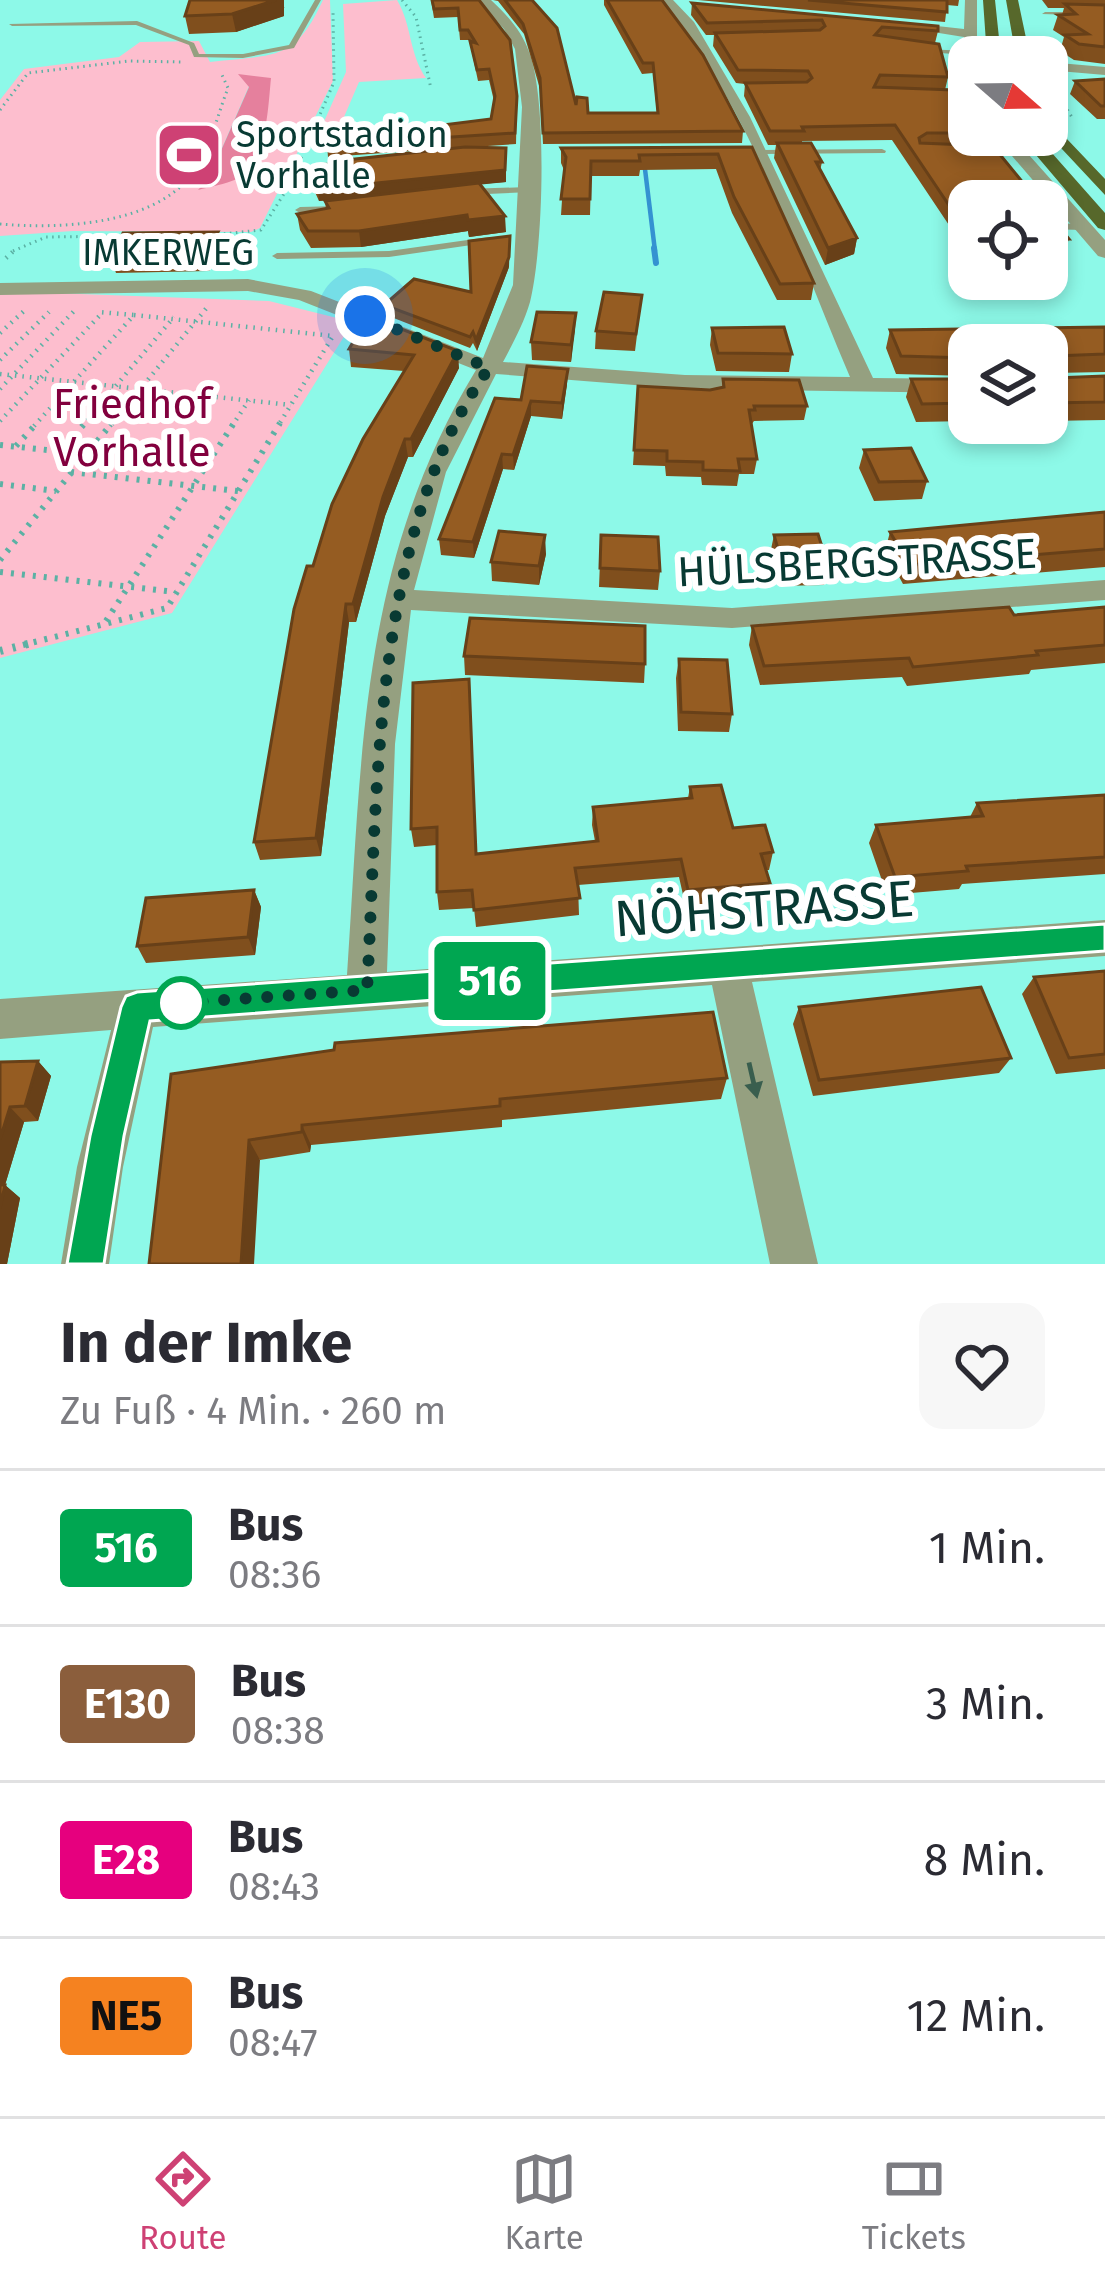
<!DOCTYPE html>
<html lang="de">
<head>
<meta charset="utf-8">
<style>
  body { margin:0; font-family:"Fira Sans",sans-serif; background:#f7f7f7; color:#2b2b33; height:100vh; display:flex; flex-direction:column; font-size:45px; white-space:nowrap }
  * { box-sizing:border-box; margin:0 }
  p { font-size:39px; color:#7c7c81 }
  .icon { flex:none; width:66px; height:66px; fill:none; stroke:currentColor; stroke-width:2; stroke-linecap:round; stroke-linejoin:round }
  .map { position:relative; height:1264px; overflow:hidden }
  .drawer { display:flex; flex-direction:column; background:#fff; flex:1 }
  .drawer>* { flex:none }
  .badge { padding:0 24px; border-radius:9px; font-size:42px; line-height:78px }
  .needle { width:78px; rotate:110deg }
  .tools { position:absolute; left:948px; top:36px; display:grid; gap:24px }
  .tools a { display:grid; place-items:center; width:120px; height:120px; border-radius:24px; background:#fff; box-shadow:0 6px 18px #0003; font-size:60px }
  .you { position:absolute; width:60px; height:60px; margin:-30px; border:9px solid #fff; border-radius:50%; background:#1a73e8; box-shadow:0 0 0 18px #1a73e833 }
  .map>.badge { position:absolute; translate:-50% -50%; box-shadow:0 0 0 6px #fff }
  .round { display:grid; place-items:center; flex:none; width:126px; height:126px; border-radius:24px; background:#f7f7f7 }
  .headline { display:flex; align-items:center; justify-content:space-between; height:204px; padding:0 60px }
  h1 { font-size:57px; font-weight:700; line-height:90px }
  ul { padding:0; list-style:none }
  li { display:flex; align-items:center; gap:36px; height:156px; padding:0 60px; border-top:3px solid #e1e1e2 }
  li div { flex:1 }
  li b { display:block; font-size:45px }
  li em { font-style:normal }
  li .badge { min-width:132px; font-weight:700; text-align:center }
  .tab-bar { display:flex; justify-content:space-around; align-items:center; height:168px; border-top:3px solid #e1e1e2; background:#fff; font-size:33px; color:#7c7c81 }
  .tab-bar a { display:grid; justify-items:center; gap:6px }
  .tab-bar .current { color:#ce4174 }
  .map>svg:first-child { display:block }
  .green { fill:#fdbece; fill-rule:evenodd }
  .forest { fill:#e5809d }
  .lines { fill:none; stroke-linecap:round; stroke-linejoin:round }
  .stream-far1 { stroke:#3492d1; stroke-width:4.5 }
  .stream { stroke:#3492d1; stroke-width:6 }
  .path-far3 { stroke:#5bb1a4; stroke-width:3; stroke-dasharray:1.5 4.5; stroke-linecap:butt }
  .path-far2 { stroke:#5bb1a4; stroke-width:4.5; stroke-dasharray:1.5 6; stroke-linecap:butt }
  .path-far1 { stroke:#5bb1a4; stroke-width:6; stroke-dasharray:3 8; stroke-linecap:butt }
  .path { stroke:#5bb1a4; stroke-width:8; stroke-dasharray:3 10; stroke-linecap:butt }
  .lane { fill:#95a080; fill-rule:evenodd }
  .street { fill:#95a080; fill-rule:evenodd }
  .primary { fill:#57682b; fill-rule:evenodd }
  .wall { fill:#804f1d }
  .shaded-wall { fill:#684018 }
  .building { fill:#955c22; stroke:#684018; stroke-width:3 }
  .oneway { fill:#395e4e }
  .line { fill:#00a651; stroke:#fff; stroke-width:3 }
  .walk { stroke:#083a33; stroke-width:12; stroke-dasharray:0 21.6 }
  .stop-dot { fill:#fff; stroke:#00a651; stroke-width:6 }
  .labels { text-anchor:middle; stroke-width:12; stroke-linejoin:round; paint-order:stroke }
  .far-poi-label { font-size:36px; fill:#083a33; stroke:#fff; text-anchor:start }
  .far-street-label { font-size:36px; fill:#083a33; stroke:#fff }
  .park-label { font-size:42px; fill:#82003e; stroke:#fff }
  .street-label { font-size:42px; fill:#083a33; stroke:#fff }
  .near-street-label { font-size:51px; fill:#083a33; stroke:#fff }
</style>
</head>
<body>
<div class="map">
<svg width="1105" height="1264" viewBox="0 0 1105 1264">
  <rect width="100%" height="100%" fill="#8df9e8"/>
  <path class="green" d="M323,0H330L333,81L260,228L251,232L73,231L0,236V100L24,69L119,57L140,42L199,41L210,62C274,54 294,63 323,0ZM249,86L241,177L200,188L209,178Z
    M397,0C412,25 409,54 426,78L359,82L338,131L318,135L346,72L343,4Z
    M0,291L269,301L353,322L172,613L0,658Z"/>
  <path class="forest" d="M238,74L271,78C268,107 267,164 237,179C225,184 210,187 198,190L209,178L249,87Z"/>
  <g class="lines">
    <path class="stream-far1" d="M644,161L655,251"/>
    <path class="stream" d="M654,248L656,263"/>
    <path class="path-far3" d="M402,0L416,17L431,89
      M1052,84L1073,119
      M0,110L28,73L129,61L181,62
      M0,224C58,229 153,226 192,174C210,150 217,116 228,88L222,75
      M212,235L261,230L289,186L334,82L333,11
      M13,251L46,237L127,236"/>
    <path class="path-far2" d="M6,258L17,248
      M134,315L333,336L278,426
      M0,333L24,311
      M0,360L49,312
      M0,374L291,405
      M0,389L75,310
      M0,421L103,312
      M34,426L134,315L99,312
      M82,426L174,317
      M110,426L209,305
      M232,426L249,400"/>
    <path class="path-far1" d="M0,445L85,454
      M16,446L37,423
      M60,452L85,423
      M71,472L238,491
      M0,484L56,491
      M0,560L112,423
      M0,572L175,592
      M106,621L234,423
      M23,645L167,608L280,423"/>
    <path class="path" d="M0,651L35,642"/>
    <path class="lane" d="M315,0H321L294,48L243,58L194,57L189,45L136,25L12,26L9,24L137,21L194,43L199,54H243L289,45Z
      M1105,12V16L1042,14L1045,12Z
      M922,49L970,51L973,53L970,55L924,52Z
      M882,149L886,151L885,153L757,154L753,152L757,150Z
      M354,161L357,162V166L321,169L317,166L321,163Z
      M528,187L531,188V192L464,195L460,192L464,189Z
      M339,206L344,209L342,211L300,213L295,210L300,207Z
      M1047,223L1082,224L1087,227L1082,230L1047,229Z
      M489,237L494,240L492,242L389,257L277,259L272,256L277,253L389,251Z"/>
    <path class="street" d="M478,0H491C507,15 522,31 529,52C548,100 543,251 530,302C524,323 513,343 503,362L685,375L850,377C796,251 750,105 660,0H673L694,22L750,117L873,378L969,379V393L685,389L496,374L446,472L414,590L732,608L1105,580V600L732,628L411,610L395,744L387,972L1105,920V956L752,982L818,1264H770L712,985L153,1027L123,1167L109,1264H61L77,1167L111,1030L0,1039V999L347,975C362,757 359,562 476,370L299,300L248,291L0,295V283L248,279L311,291L483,358L513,285L522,107L515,49L504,29Z
      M965,0H977V57L969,61L963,57L964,37L895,26L901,22L964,29Z
      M1047,62L1105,67V75L1047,70Z
      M994,135H1011L1105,240V258L1098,256Z"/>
    <path class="primary" d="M983,0H995L1001,57H987Z
      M1006,0H1018L1030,57H1016Z
      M1047,118L1105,179V195L1047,133Z
      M1019,135H1036L1105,213V230L1098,228Z"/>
  </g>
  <path class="wall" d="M431,0H479L517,96L516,144L473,147L506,182L480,184L506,232L469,237L468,231L361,247L311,248L300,230L297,214L326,209L325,201L387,194L319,201L314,190L313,179L341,175L337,161L440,149L328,157L327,145L333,144L332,139L491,119L494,101L489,80L478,81L470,43L469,40H460L458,17L434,18Z
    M493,0H532L576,105L588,113H657L653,73L642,74L604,5V0H662L743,131L742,143L543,144L540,89L524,34L498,1Z
    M698,0H959L958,6L947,5L945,22Z
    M1042,0H1105V64L1074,60L1060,51L1064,37L1053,30L1058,15H1062L1064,8H1048Z
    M692,3L938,31L935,43L948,77L945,90L969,119V135H983L969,201V255L892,140L802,141V143L822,162L820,171L857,238L854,254L825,265L774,158L776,145H768L744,96L745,84L736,83L713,46L714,35H706L691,15Z
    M285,7L283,8L284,16L236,32L189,34L185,16Z
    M1105,79V119H1097L1070,94L1075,81Z
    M752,147L814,283L811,300H777L732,213L716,169L640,170L639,176H591L590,215H561L564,170L561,163V148Z
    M1047,212L1069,239L1063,255H1047Z
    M218,232L221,247L209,271L116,273L111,258Z
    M509,267L477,351L473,343L470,348L386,315L384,305L471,292Z
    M642,295L635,351L595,349L596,331Z
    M576,313L571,362L532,360L531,342Z
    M368,316L459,368L413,457H408L385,516L356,622H349L321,856L260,860L254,842L313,566L404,371L351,367L349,349Z
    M1105,327V372L1053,373L1054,378L1105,376V420L1047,421V345H969V376L896,374L886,348L890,330Z
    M712,328L792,354L789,372L716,371L710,345Z
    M723,379L807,406L804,420L754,421L751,425L757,459L754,474H739L737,486L702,485L701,477L666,476L665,466L633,465L638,386L710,390L722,388Z
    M911,379H969V421L916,422L906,397Z
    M567,384L562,419L531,416L514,470L503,469L474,558L441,555L439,539L521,400Z
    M864,450L927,481L922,499L874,501L859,468Z
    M1105,512V567L903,584L885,551L890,532Z
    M601,535L660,571L658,590L599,587Z
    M774,535L828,566L824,585L779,586L770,554Z
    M546,554L539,585L492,581L491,562Z
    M1105,607V663L1031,670L1029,674L907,686L902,677L760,685L749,645L752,626L1014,615Z
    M464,656L645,664L644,683L465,675Z
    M679,659L732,714L729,732L678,731L676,678Z
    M413,683L477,854L595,841L592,825L593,807L688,798L690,787L733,828L773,852L769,870H766L770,883L765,900L686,908L679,877L578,885L579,915L476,927L474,908L439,910L437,892V845L414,847L411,829Z
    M1105,795V874L962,884L959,889L887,895L869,843L876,825L970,817L977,803Z
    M254,890L261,907L255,955L146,963L137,946Z
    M1105,971V1069L1056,1074L1022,994L1034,977Z
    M799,1007L1011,1058L999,1073L813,1096L793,1024Z
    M38,1061L51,1076L38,1121L24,1122L5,1185L20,1198L7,1264L0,1063Z
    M171,1074L727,1078L721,1099L502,1120V1127L311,1145L310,1152L260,1160Z"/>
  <path class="shaded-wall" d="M268,0H284V16L236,32L232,14Z
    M506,148V182L319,201L318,189Z
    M467,215L505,216L506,232L469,237L468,231L361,247L359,231Z
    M218,232L221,247L209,271L205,256Z
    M510,236L509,267L477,351L476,340Z
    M857,238L854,254L825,265L828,248Z
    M576,313L575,331L571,362V345Z
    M458,351L459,368L413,457L411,439Z
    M568,369L567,384L562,419V403Z
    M531,401V416L514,470L513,455Z
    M405,439L408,457L385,516L356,622L353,604L383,497Z
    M502,454L503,469L474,558L473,542Z
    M545,535L546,554L539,585V566Z
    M346,604L349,622L321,856L316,838Z
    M254,890L261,907L255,955L248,937Z
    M38,1061L51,1076L38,1121L25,1106Z
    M10,1107L24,1122L5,1185L20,1198L7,1264H0V1139Z
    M302,1125L311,1145L310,1152L302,1132Z
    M249,1140L260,1160L254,1264H241Z"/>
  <path class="building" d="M190,0H276L232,14L185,16Z
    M432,0H479L510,40L517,96L515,133L327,145L335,144L332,139L491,119L495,96L489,69L477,70L470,41L476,43L468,30H460L458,8L434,9Z
    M505,0H532L557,28L576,105L577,97L587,98L588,113H658L653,63H643L607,0H662L703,55L743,131L543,133L540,78L523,24Z
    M808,0H947V12Z
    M692,3L938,26V31L882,27L875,35L939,44L948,77L880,75L874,87L954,90L969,119V133H927L919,138L920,143L993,146L1038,201H969V206L961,207L963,215L969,216V235L895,125L802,127L804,131H770L745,83L807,82L812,78L808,71L738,70L715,33L820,30L825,26L822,20L707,23Z
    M1065,4L1105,5V47L1079,44L1065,35L1088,34L1058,15L1076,14Z
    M1105,79V106H1101L1075,81Z
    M777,143H811L822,162H816L857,238L828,248Z
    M465,147L506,148L505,170L318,189L313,179L347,174L337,161Z
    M752,147L814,283L780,284L734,197L718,154L639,155L640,161H591L590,199H561L566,157L561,148Z
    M479,183L505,216L468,220L467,215L359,231H308L297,214L329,208L325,201Z
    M1047,212L1069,239H1047Z
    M218,232L205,256L111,258L123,233Z
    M510,236L509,257L476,340L473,332L470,337L384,305L414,279L471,292L469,241Z
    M604,292L642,295L636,334L596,331Z
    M537,312L576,313L571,345L531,342Z
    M368,316L458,351L411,439H405L383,497L353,604H346L316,838L254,842L294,609L307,566H313L332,504L363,439L414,355L349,349Z
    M784,327L792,354L718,353L712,328Z
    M1105,327V354L1054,356L1049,360L1054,378L1105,376V402L1047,403V345H969V358L901,356L890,330Z
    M527,366L568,369L562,403L531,401L513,455L502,454L473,542L439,539L495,398L521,400Z
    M723,379L799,380L807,406H754L755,410H749L757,459H738L740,471L703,470V462L667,461V451L634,450L638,386L710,390L724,387Z
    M911,379H969V403L922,404Z
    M911,448L927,481L879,482L864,450Z
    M1105,512V549L909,565L890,532Z
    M499,531L545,535L539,566L491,562Z
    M818,534L828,566L783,567L774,535Z
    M601,535L658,537L660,571L600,568Z
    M1009,607L1014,615L1105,607V645L1036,651L1038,655L913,667L909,658L764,666L752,626Z
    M470,618L645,626V664L464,656Z
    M679,659L727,660L732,714L681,712Z
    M469,679L476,854L598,841L593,807L692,798L690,787L721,785L733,828L765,825L773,852L761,854L770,883L688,890L681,859L575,868L580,898L474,910L472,890L437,892V827L411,829L413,683Z
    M1105,795V857L966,866L968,871L895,877L876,825L983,816L977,803Z
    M254,890L248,937L137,946L146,898Z
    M1105,971V1054L1069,1058L1034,977Z
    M981,987L1011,1058L819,1080L799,1007Z
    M713,1012L727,1078L500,1099V1106L302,1125V1132L249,1140L241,1264H149L171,1074L334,1050L335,1043Z
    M38,1061L25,1106L10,1107L0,1139V1062Z
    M0,1185H5L0,1208Z"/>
  <defs><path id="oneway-solid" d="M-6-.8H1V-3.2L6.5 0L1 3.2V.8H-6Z" transform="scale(3)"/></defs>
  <use class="oneway" href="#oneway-solid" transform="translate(753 1080) rotate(77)"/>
  <path class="line" d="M1105,924V951L150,1021L124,1136L104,1264H67L90,1136L121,1007L126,996L137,992Z"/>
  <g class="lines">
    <path class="walk" d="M181,1003L367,990C378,796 371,531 489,368L365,316"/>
  </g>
  <defs>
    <symbol id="stadium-square" viewBox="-11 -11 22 22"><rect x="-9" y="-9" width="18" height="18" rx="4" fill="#ce4174" stroke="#fff"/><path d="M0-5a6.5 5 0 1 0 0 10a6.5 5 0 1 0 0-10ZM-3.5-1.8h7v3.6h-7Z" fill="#fff"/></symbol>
  </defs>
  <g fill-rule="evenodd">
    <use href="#stadium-square" x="151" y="117" width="76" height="76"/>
  </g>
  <circle class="stop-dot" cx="181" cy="1003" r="24"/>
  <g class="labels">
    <g class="far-poi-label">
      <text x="236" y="147">Sportstadion<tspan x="236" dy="41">Vorhalle</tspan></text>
    </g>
    <g class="far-street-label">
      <text x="168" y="265">IMKERWEG</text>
    </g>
    <g class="park-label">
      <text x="132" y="418">Friedhof<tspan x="132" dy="48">Vorhalle</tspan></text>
    </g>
    <g class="street-label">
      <text transform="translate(857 562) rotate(-3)" y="15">HÜLSBERGSTRASSE</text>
    </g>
    <g class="near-street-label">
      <text transform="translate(764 908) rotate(-4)" y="18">NÖHSTRASSE</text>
    </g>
  </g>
</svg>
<div class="tools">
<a><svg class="needle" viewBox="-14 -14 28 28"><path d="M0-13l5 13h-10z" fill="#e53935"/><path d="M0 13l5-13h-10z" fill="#7c7c81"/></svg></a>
<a><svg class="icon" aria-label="locate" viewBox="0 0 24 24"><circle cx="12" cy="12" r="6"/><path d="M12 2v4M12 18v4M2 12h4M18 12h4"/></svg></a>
<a><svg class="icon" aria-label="layers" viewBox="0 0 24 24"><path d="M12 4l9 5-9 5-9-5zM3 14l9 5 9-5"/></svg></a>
</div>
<div class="you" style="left:365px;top:316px"></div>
<b class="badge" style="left:490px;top:981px;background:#00a651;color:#fff">516</b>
</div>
<section class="drawer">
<div class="headline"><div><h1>In der Imke</h1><p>Zu Fuß · 4 Min. · 260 m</p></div><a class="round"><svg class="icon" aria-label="heart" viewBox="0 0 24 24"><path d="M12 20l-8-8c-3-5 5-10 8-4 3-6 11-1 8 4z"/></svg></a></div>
<ul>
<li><span class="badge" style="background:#00a651;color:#fff">516</span><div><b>Bus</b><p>08:36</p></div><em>1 Min.</em></li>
<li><span class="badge" style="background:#8b5e3c;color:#fff">E130</span><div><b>Bus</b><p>08:38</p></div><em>3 Min.</em></li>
<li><span class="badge" style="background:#e6007e;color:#fff">E28</span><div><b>Bus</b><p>08:43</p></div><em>8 Min.</em></li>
<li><span class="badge" style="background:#f58220;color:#111">NE5</span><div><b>Bus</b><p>08:47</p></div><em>12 Min.</em></li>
</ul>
</section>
<nav class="tab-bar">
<a class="current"><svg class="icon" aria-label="directions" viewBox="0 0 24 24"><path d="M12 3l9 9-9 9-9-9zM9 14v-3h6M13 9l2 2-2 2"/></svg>Route</a>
<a><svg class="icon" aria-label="map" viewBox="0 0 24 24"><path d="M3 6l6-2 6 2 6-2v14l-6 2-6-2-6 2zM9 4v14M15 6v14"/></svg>Karte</a>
<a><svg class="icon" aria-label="tickets" viewBox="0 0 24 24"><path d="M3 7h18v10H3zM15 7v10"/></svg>Tickets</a>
</nav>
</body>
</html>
